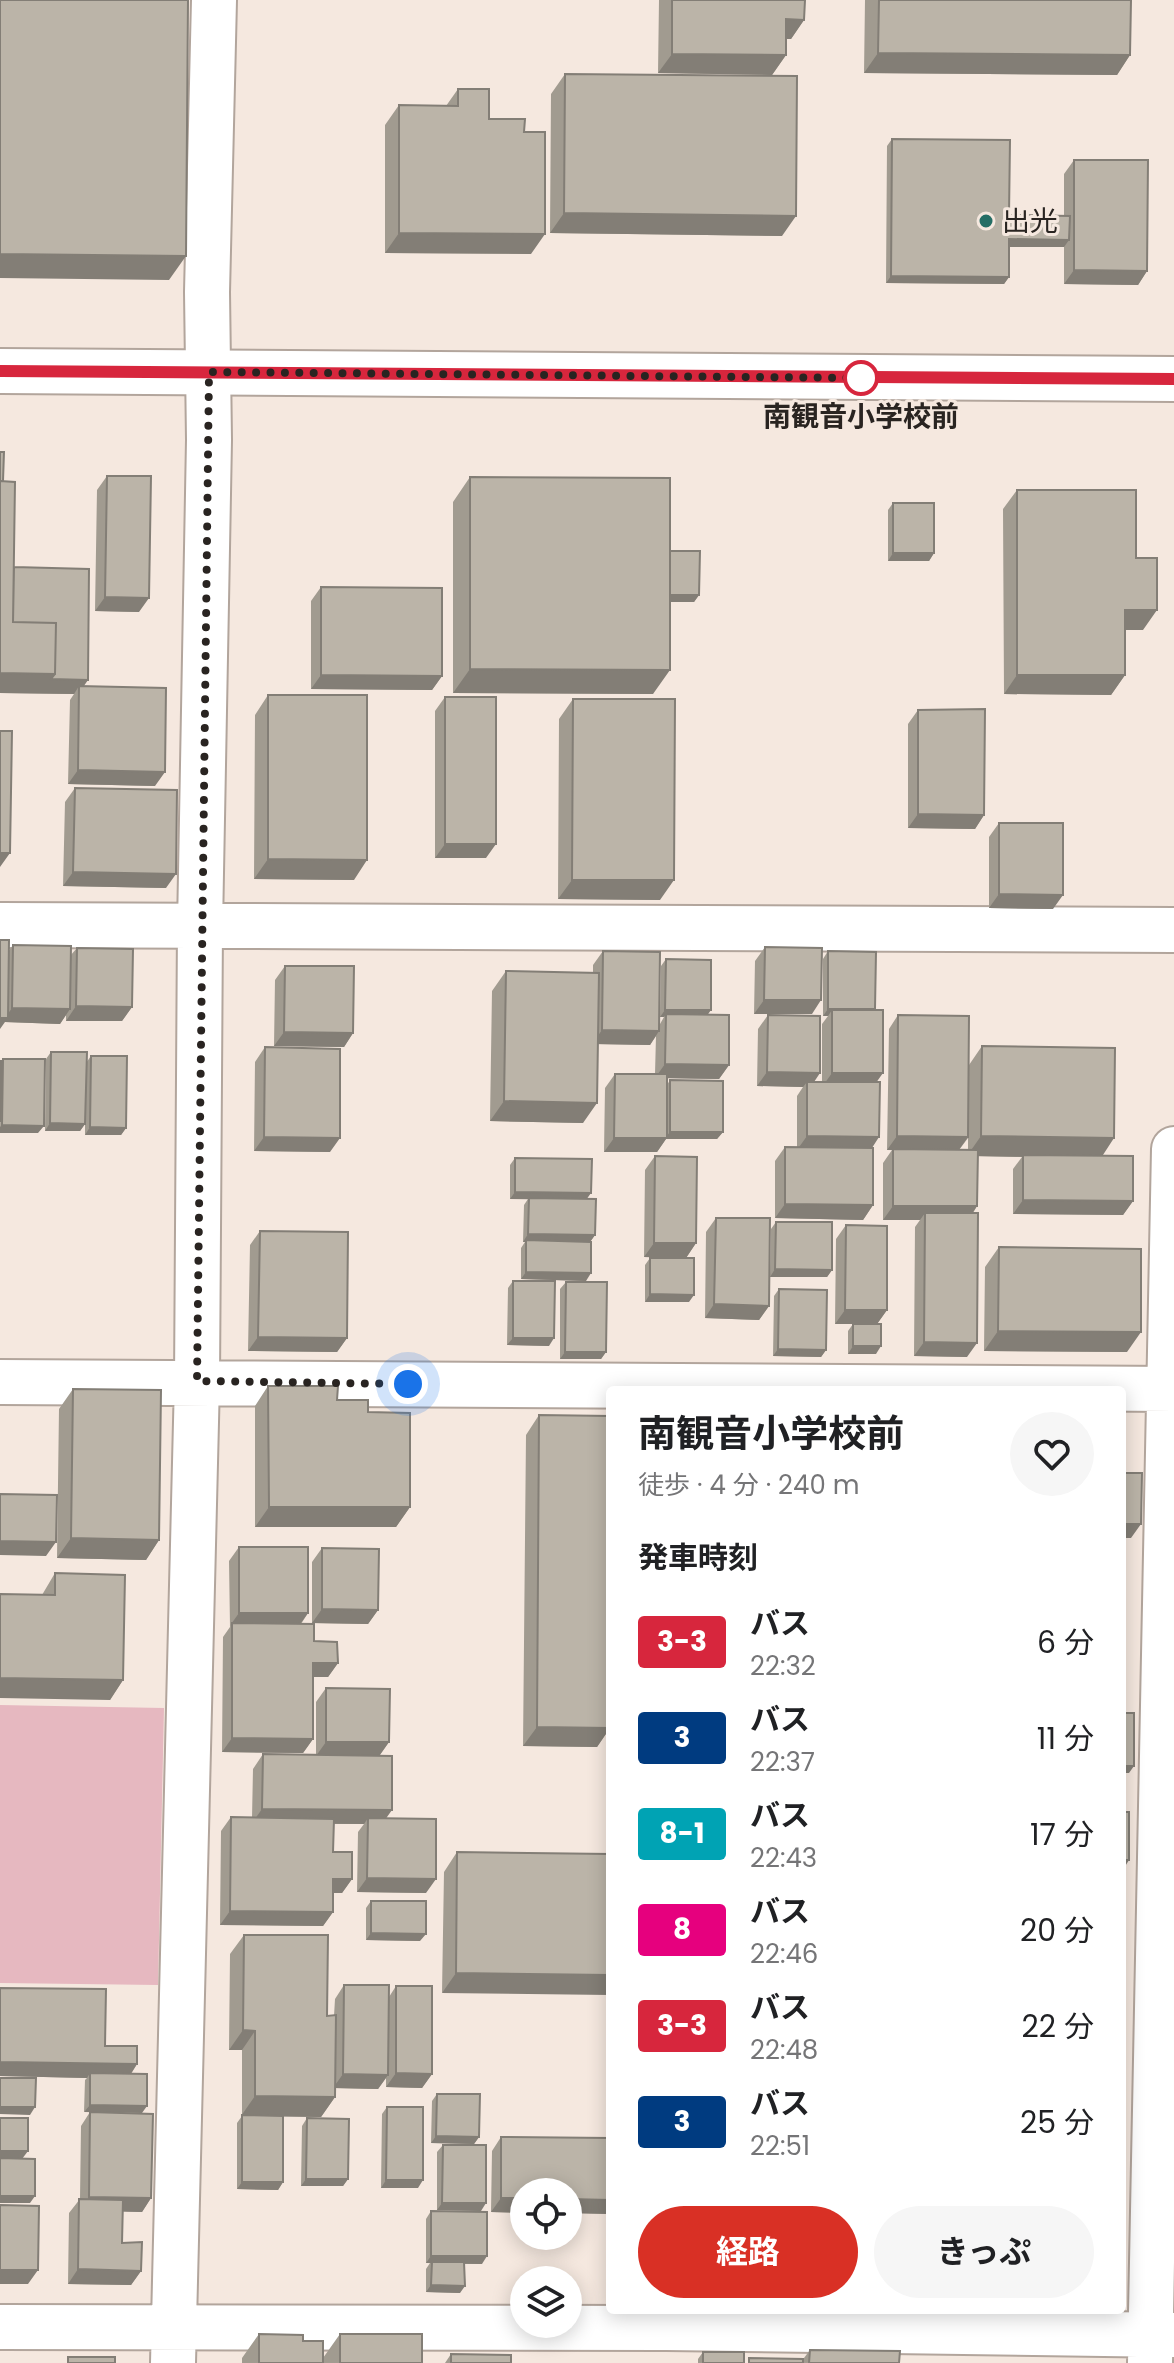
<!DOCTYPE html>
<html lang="ja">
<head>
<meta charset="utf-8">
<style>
  body { margin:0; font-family:Poppins,"Noto Sans JP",sans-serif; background:#f6f6f6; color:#202124; height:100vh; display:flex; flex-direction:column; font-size:30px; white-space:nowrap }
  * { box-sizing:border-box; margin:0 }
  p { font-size:26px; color:#757577 }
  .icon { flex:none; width:44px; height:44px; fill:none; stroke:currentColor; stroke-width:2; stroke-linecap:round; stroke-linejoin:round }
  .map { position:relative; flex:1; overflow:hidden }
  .drawer { position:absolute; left:606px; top:1386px; width:520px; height:928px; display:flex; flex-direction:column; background:#fff; border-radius:8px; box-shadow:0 4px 20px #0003 }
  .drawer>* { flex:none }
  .badge { padding:0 16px; border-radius:6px; font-size:28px; line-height:52px }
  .fabs { position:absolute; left:510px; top:2178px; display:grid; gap:16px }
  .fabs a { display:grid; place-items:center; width:72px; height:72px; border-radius:50%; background:#fff; box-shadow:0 4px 20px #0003; font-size:40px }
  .you { position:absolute; width:40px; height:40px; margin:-20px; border:6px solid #fff; border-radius:50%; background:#1a73e8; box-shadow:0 0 0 12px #1a73e833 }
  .map>.badge { position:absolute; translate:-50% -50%; box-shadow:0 0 0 4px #fff }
  h2 { padding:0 32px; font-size:30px; line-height:72px }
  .round { display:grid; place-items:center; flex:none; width:84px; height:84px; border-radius:42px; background:#f6f6f6 }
  .summary { display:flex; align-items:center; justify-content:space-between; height:136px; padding:0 32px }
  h1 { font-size:38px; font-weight:700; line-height:60px }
  .primary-button { display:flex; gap:16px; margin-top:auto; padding:16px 32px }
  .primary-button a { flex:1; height:92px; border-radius:48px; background:#d93025; color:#fff; font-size:32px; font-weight:700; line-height:92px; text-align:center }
  .primary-button a+a { background:#f6f6f6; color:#202124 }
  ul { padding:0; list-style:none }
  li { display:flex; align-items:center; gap:24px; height:96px; padding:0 32px }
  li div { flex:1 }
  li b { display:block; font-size:30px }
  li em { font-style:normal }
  li .badge { min-width:88px; font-weight:700; text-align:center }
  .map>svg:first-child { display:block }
  .green { fill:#e6b8c0 }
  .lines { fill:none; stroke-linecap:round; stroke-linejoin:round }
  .minor-casing { stroke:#b2a59c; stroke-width:48 }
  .secondary-casing { stroke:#b2a59c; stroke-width:48 }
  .minor { stroke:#fff; stroke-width:44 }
  .secondary { stroke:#fff; stroke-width:44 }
  .wall { fill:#a19b90; fill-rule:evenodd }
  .shaded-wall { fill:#837e76 }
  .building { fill:#bbb4a8; stroke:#837e76; stroke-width:2 }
  .line-casing { stroke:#fff; stroke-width:18 }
  .line { stroke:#d7263d; stroke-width:12 }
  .walk { stroke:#292421; stroke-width:8; stroke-dasharray:0 14.4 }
  .poi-dot { fill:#256e65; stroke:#f5e8df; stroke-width:3 }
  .stop-dot { fill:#fff; stroke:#d7263d; stroke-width:4 }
  .labels { text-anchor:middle; stroke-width:6; stroke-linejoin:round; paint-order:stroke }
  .poi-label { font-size:28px; fill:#292421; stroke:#f5e8df; text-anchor:start }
  .stop-label { font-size:28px; font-weight:bold; fill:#292421; stroke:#f5e8df }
</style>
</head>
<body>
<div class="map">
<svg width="1174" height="2363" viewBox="0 0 1174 2363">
  <rect width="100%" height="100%" fill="#f5e8df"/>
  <path class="green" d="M0,1705L164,1708L158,1985L0,1983Z"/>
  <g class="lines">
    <defs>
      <path id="minor" d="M0,925L1174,930
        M0,1382L1174,1389
        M0,2327L666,2328L1174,2335
        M173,2363L197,1381L200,927L209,440L207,292L214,0
        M1150,2363L1174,1149"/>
      <path id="secondary" d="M0,371L1174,379"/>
    </defs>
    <use href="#minor" class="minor-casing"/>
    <use href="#secondary" class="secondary-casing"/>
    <use href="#minor" class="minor"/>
    <use href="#secondary" class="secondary"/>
  </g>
  <path class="wall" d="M659,0H805L804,20L791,39H786V55L772,75L658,73Z
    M865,0H1131L1130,55L1117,75L864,73Z
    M565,74L782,236L550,233L551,94Z
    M458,89L489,119L524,132L531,254L385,253V125L399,105L446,106Z
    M892,139L1009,215L1064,216V174L1074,160L1147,271L1138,285L1064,284V247H1009V277L1004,284L886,283L887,146Z
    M0,452L14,567L84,686L155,786L68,784L70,700L74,694L0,693Z
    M107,476L139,612L95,611L97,490Z
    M470,477L670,551L699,595L694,602H670L653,694L453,693V502Z
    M1017,490L1136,558L1143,630H1125V675L1111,695L1004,694L1003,509Z
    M893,503L934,553L929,561H888V510Z
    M321,587L442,676L432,690L311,689V601Z
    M268,695L354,880L254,879L255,715Z
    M445,697L486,858H435V711Z
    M573,699L660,900L558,899L559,719Z
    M918,710L984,815L975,829L908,828V724Z
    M75,788L166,888L63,886L65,802Z
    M999,823L1053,909L989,908V837Z
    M13,945L70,956L77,948L132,1007L122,1021H66V1015L60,1024L5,1022L8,952Z
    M765,947L812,1014H754L755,961Z
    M603,951L660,1024L664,1017H660L661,966L666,959L707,1015L729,1065L719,1079L667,1078V1085L670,1080L723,1132L717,1139H666L657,1152H604L605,1088L615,1074H655L656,1036L650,1045L598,1044L583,1123L490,1121L492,991L506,971L593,973V965Z
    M828,951L875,1009L876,1082L872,1148L873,1205L863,1220L775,1218V1161L785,1147H797V1096L803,1087L757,1086L758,1029L768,1015L814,1082H822V1024L828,1016H823V959Z
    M285,966L353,1033L344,1047L274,1046L275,980Z
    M898,1015L969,1065L982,1046L1102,1156L1133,1201L1123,1215L1013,1214V1169L1022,1157L978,1156L977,1206L973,1213L967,1357L914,1356L915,1227L920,1220H883V1163L892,1150H887L889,1029ZM968,1138V1150H959Z
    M265,1047L330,1152L254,1151L255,1062Z
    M51,1052L86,1063L91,1056L126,1128L121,1135H85V1124L80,1131H45L46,1059Z
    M3,1059L38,1133H0L1,1061Z
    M655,1156L696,1243L686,1258L644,1257L645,1170Z
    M515,1158L587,1199L595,1235L590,1242L586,1281L521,1279V1248L525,1242H523L524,1205L528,1199H510V1165Z
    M716,1218L769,1306L759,1320L705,1318L706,1232Z
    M776,1222L832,1270L827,1277H770L771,1229Z
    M846,1225L887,1310L877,1324L876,1354H848V1331L853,1324H835L836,1239Z
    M260,1231L347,1338L337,1352L248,1351L250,1245Z
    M999,1247L1127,1352L984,1351L985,1267Z
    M650,1258L689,1302H645V1265Z
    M513,1281L549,1346L507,1345L508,1288Z
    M566,1282L606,1352L601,1359H560V1289Z
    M779,1289L826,1350L821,1357L773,1356L774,1296Z
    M268,1386L337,1400L368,1412L410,1507L396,1527H255V1406Z
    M73,1389L159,1540L146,1560L57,1558L59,1409Z
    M539,1415L610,1416V1728L597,1747L523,1746L526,1435Z
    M239,1547L308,1613L301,1624L314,1641L338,1663L328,1677H313V1739L303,1753L222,1752L223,1637L230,1627L229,1561Z
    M322,1548L378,1610L368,1624L312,1623V1562Z
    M55,1573L123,1680L110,1700L42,1595Z
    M326,1688L389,1742L380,1755L386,1818L426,1893L357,1892L358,1832L364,1824H334L333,1852L352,1879L342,1893H333V1912L323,1926L220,1925L221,1831L231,1817L252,1818L253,1769L263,1754L316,1755V1702Z
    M457,1852L610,1854L442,1993L444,1872Z
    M371,1901L420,1941L366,1940V1908Z
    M244,1935L327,2016H334L335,1999L344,1985L389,1997L396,1986L432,2074L422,2088L386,2087V2078L378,2089L335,2088V2097L321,2117L283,2116V2182L278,2190L237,2189V2123L242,2116V2050H229L230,1954Z
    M0,1988L105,2046L137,2064L131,2074L84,2112L85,2080L87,2078L0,2076Z
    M437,2094L479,2137L474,2144L431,2143L432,2101Z
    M387,2107L418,2188H381L382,2114Z
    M90,2112L151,2198L142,2212L123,2211L122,2243L141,2271L131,2285L68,2284L69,2213L80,2199L81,2126Z
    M307,2118L348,2179L343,2186H301L302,2126Z
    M501,2137L610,2138V2214L568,2213V2192H524V2213L491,2212L492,2151Z
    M443,2145L481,2211L437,2210V2152Z
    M431,2211L482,2264H464L460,2293L426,2292V2269L430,2263H426V2219Z
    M259,2334L303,2341L323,2363H242V2358Z
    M340,2334L422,2363H323V2358Z
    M810,2350L899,2363H804V2358Z
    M703,2352L744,2363H698V2359Z
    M451,2354L511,2363H445Z"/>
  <path class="shaded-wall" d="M786,19L804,20L791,39H772Z
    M878,53L1130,55L1117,75L864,73Z
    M672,54L786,55L772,75L658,73Z
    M564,213L796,216L782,236L550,233Z
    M399,233L545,234L531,254L385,253Z
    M1009,239L1069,240L1064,247H1004Z
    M0,254L186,256L169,280L0,278Z
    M1074,270L1147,271L1138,285L1064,284Z
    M891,276L1009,277L1004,284L886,283Z
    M893,553H934L929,561H888Z
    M663,595H699L694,602H658Z
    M105,597L149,598L139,612L95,611Z
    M1125,610H1157L1143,630H1111Z
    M470,669L670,670L653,694L453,693Z
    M0,673L55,674L88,680L79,693V686L74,694L0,693Z
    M321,675L442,676L432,690L311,689Z
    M1017,675H1125L1111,695L1004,694Z
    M78,770L165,772L155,786L68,784Z
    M918,814L984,815L975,829L908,828Z
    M445,844H496L486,858H435Z
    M0,853H10L0,867Z
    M268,859L367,860L354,880L254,879Z
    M73,872L176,874L166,888L63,886Z
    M572,880H674L660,900L558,899Z
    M999,894L1063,895L1053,909L989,908Z
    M764,1000H821L812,1014H754Z
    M76,1006L132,1007L122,1021H66Z
    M12,1008L70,1009L60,1024L5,1022L0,1029V1018H5Z
    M828,1009H875L832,1010L828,1016H823Z
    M665,1010H711L706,1017L666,1014L664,1017H660Z
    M602,1030L659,1031L650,1045L592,1044Z
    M284,1032L353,1033L344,1047L274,1046Z
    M665,1064L729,1065L719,1079L655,1078Z
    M767,1072L820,1073L810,1088L807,1082L803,1087L757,1086Z
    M832,1073H883L873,1087H822Z
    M504,1101L597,1103L583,1123L490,1121Z
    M50,1123L85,1124L80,1131H45Z
    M2,1125L44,1126L38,1133H0V1127Z
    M90,1127L126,1128L121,1135H85Z
    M670,1132H723L717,1139H666L657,1152H604L614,1138H665Z
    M807,1136L879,1137L870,1151L797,1150Z
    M897,1136L968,1137L958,1151L887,1150Z
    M981,1136L1114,1138L1101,1158L967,1156Z
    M264,1137L340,1138L330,1152L254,1151Z
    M515,1192L591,1193L586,1200L510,1199Z
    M1023,1200L1133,1201L1123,1215L1013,1214Z
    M785,1204L873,1205L863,1220L775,1218Z
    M893,1206H977L967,1221L925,1213L920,1220H883Z
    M528,1234L595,1235L590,1242H523Z
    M654,1243H696L686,1258L644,1257Z
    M775,1269L832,1270L827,1277H770Z
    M526,1272L591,1273L586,1281L521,1279Z
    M650,1294L694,1295L689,1302H645Z
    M714,1304L769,1306L759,1320L705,1318Z
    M845,1310H887L877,1324H835Z
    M998,1331L1141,1332L1127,1352L984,1351Z
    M258,1337L347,1338L337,1352L248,1351Z
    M513,1338H554L549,1346L507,1345Z
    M924,1342L977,1343L967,1357L914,1356Z
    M853,1346H881L876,1354H848Z
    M778,1349L826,1350L821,1357L773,1356Z
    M565,1352H606L601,1359H560Z
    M269,1507H410L396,1527H255Z
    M1122,1524H1141L1131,1538H1122Z
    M71,1538L159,1540L146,1560L57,1558Z
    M0,1541L56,1542L46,1556L0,1555Z
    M322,1609L378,1610L368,1624L312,1623Z
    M239,1613H308L298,1627L232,1623L229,1627Z
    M313,1663H338L328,1677H303Z
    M0,1678L123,1680L110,1700L0,1698Z
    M537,1727L610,1728L597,1747L523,1746Z
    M232,1738L313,1739L303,1753L222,1752Z
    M326,1742H389L379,1756H316Z
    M1122,1766H1134L1129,1773H1122Z
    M262,1809L392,1810L382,1824L368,1818L364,1824L252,1823Z
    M1122,1860H1129L1124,1868H1122Z
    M367,1878L436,1879L426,1893L357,1892Z
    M333,1879H352L342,1893H323Z
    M230,1911L333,1912L323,1926L220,1925Z
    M371,1933L426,1934L420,1941L366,1940Z
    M456,1973L610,1975V1995L442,1993Z
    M243,2030L255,2031L242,2050H229Z
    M0,2062L137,2064L128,2078L90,2073L87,2078L0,2076Z
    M396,2073L432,2074L422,2088L386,2087Z
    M343,2074L388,2075L378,2089L333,2088Z
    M255,2096L335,2097L321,2117L241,2116Z
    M90,2105L147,2106L142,2113L84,2112Z
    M0,2107H35L30,2115L0,2114Z
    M436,2136L479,2137L474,2144L431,2143Z
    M0,2151H28L22,2159L0,2158Z
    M306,2179H348L343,2186H301Z
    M386,2180H423L418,2188H381Z
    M242,2182H283L278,2190L237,2189Z
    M0,2196H35L30,2203H0Z
    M89,2197L151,2198L142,2212L80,2211Z
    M501,2198H524V2213L491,2212Z
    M568,2199L610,2200V2214L568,2213Z
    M442,2203H486L481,2211L437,2210Z
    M431,2256H487L482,2264L426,2263Z
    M78,2269L141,2271L131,2285L68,2284Z
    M0,2270H38L28,2284H0Z
    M431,2285L465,2286L460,2293L426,2292Z"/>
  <path class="building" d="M0,0H188L186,256L0,254Z
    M672,0H805L804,20L786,19V55L672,54Z
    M879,0H1131L1130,55L878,53Z
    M565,74L797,76L796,216L564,213Z
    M458,89H489V119H525L524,132H545V234L399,233V105L458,106Z
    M892,139L1010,140L1009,215L1070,216L1069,240L1009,239V277L891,276Z
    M1074,160H1148L1147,271L1074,270Z
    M0,452H4L3,481H0Z
    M107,476H151L149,598L105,597Z
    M470,477L670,478V670L470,669Z
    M0,481L15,482L13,622L56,623L55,674L0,673Z
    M1017,490H1136V558H1157V610H1125V675H1017Z
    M893,503H934V553H893Z
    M670,551H700L699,595H670Z
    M14,567L89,569L88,680L51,679L55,674L56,623L13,622Z
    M321,587L442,588V676L321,675Z
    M79,686L166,688L165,772L78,770Z
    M268,695H367V860L268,859Z
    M445,697H496V844H445Z
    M573,699H675L674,880H572Z
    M985,709L984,815L918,814V710Z
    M0,731H12L10,853H0Z
    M75,788L177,790L176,874L73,872Z
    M999,823H1063V895L999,894Z
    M0,940H9L8,1018H0Z
    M13,945L71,946L70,1009L12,1008Z
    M765,947L822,948L821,1000H764Z
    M77,948L133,949L132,1007L76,1006Z
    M603,951L660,952L659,1031L602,1030Z
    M828,951L876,952L875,1009H828Z
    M666,959L711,960V1010H665Z
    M285,966H354L353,1033L284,1032Z
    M506,971L599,973L597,1103L504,1101Z
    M832,1010H883V1073H832Z
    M666,1014L729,1015V1065L665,1064Z
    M768,1015L820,1016V1073L767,1072Z
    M898,1015L969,1016L968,1137L897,1136Z
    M982,1046L1115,1048L1114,1138L981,1136Z
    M265,1047L340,1049V1138L264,1137Z
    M51,1052H87L85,1124L50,1123Z
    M91,1056H127L126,1128L90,1127Z
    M3,1059H45L44,1126L2,1125Z
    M0,1061H1L0,1122Z
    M615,1074H667V1138H614Z
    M670,1080L723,1081V1132H670Z
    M807,1082H880L879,1137L807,1136Z
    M785,1147L873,1148V1205L785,1204Z
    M893,1149L978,1150L977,1206H893Z
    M1023,1155L1133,1156V1201L1023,1200Z
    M655,1156L697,1157L696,1243H654Z
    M515,1158L592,1159L591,1193L515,1192Z
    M529,1198L596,1199L595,1235L528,1234Z
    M925,1213H978L977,1343L924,1342Z
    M716,1218H770L769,1306L714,1304Z
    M776,1222H832V1270L775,1269Z
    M846,1225L887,1226V1310H845Z
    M260,1231L348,1232L347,1338L258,1337Z
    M526,1240L591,1242V1273L526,1272Z
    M999,1247L1141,1249V1332L998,1331Z
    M650,1258H694V1295L650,1294Z
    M513,1281H555L554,1338H513Z
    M566,1282H607L606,1352H565Z
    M779,1289L827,1290L826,1350L778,1349Z
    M853,1324H881V1346H853Z
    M268,1386H338L337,1400H368V1412L410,1413V1507H269Z
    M73,1389L161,1390L159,1540L71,1538Z
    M539,1415L610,1416V1728L537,1727Z
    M1122,1473H1142L1141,1524H1122Z
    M0,1494L57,1495L56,1542L0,1541Z
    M239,1547H308V1613H239Z
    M322,1548L379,1549L378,1610L322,1609Z
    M55,1573L125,1575L123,1680L0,1678V1594L55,1595Z
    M232,1623L314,1624V1641L337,1642L338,1663H313V1739L232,1738Z
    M326,1688L390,1689L389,1742H326Z
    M1122,1713H1134V1766H1122Z
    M263,1754L392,1756V1810L262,1809Z
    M1122,1812H1129V1860H1122Z
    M231,1817L334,1819L333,1852H352V1879H333V1912L230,1911Z
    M368,1818L436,1819V1879L367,1878Z
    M457,1852L610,1854V1975L456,1973Z
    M371,1901H426V1934L371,1933Z
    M244,1935H328L327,2016L336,2015L335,2097L255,2096V2031L243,2030Z
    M344,1985H389L388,2075L343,2074Z
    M396,1986H432V2074L396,2073Z
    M0,1988L106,1989L105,2046H137V2064L0,2062Z
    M90,2073L147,2074V2106L90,2105Z
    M0,2078H36L35,2107H0Z
    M437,2094H480L479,2137L436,2136Z
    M387,2107H423V2180H386Z
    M90,2112L153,2114L151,2198L89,2197Z
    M242,2115L283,2116V2182H242Z
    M0,2118H28V2151H0Z
    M307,2118L349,2119L348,2179H306Z
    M501,2137L610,2138V2200L568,2199V2192H524V2198H501Z
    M443,2145H486V2203H442Z
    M0,2158L35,2159V2196H0Z
    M79,2199L123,2200L122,2243L142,2242L141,2271L78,2269Z
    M0,2205L39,2206L38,2270H0Z
    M431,2211L487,2212V2256H431Z
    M432,2262H464L465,2286L431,2285Z
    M259,2334L303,2335V2341H323V2363H259Z
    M340,2334H422V2363H340Z
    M810,2350L900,2351L899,2363H809Z
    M703,2352H744V2363H703Z
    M451,2354L511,2355V2363H451Z
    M68,2357H115V2363H68Z
    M749,2358L803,2359V2363H749Z"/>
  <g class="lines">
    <defs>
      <path id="line" d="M0,371L1174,379"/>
    </defs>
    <use href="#line" class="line-casing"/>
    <use href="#line" class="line"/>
    <path class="walk" d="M408,1384L197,1381L209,372L861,378"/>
  </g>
  <circle class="poi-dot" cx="986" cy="221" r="8"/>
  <circle class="stop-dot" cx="861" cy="378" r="16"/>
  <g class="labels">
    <g class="poi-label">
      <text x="1002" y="231">出光</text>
    </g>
    <g class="stop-label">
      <text x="861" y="426">南観音小学校前</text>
    </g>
  </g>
</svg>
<div class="fabs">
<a><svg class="icon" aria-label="locate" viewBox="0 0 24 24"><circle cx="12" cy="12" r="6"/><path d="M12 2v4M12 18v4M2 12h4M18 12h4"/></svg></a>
<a><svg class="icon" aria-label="layers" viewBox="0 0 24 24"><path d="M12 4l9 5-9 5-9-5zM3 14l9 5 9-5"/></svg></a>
</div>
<div class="you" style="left:408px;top:1384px"></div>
<section class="drawer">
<div class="summary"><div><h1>南観音小学校前</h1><p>徒歩 · 4 分 · 240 m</p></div><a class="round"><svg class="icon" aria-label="heart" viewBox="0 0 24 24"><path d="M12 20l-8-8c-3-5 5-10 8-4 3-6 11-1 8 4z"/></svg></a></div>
<h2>発車時刻</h2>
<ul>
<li><span class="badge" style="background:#d7263d;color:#fff">3-3</span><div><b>バス</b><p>22:32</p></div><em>6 分</em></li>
<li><span class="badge" style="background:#003b80;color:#fff">3</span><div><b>バス</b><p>22:37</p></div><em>11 分</em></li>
<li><span class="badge" style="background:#00a3b4;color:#fff">8-1</span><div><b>バス</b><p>22:43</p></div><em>17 分</em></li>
<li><span class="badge" style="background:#e6007e;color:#fff">8</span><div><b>バス</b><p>22:46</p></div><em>20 分</em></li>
<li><span class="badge" style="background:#d7263d;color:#fff">3-3</span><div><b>バス</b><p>22:48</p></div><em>22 分</em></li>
<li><span class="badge" style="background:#003b80;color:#fff">3</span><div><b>バス</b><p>22:51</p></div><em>25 分</em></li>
</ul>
<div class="primary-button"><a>経路</a><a>きっぷ</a></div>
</section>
</div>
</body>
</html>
